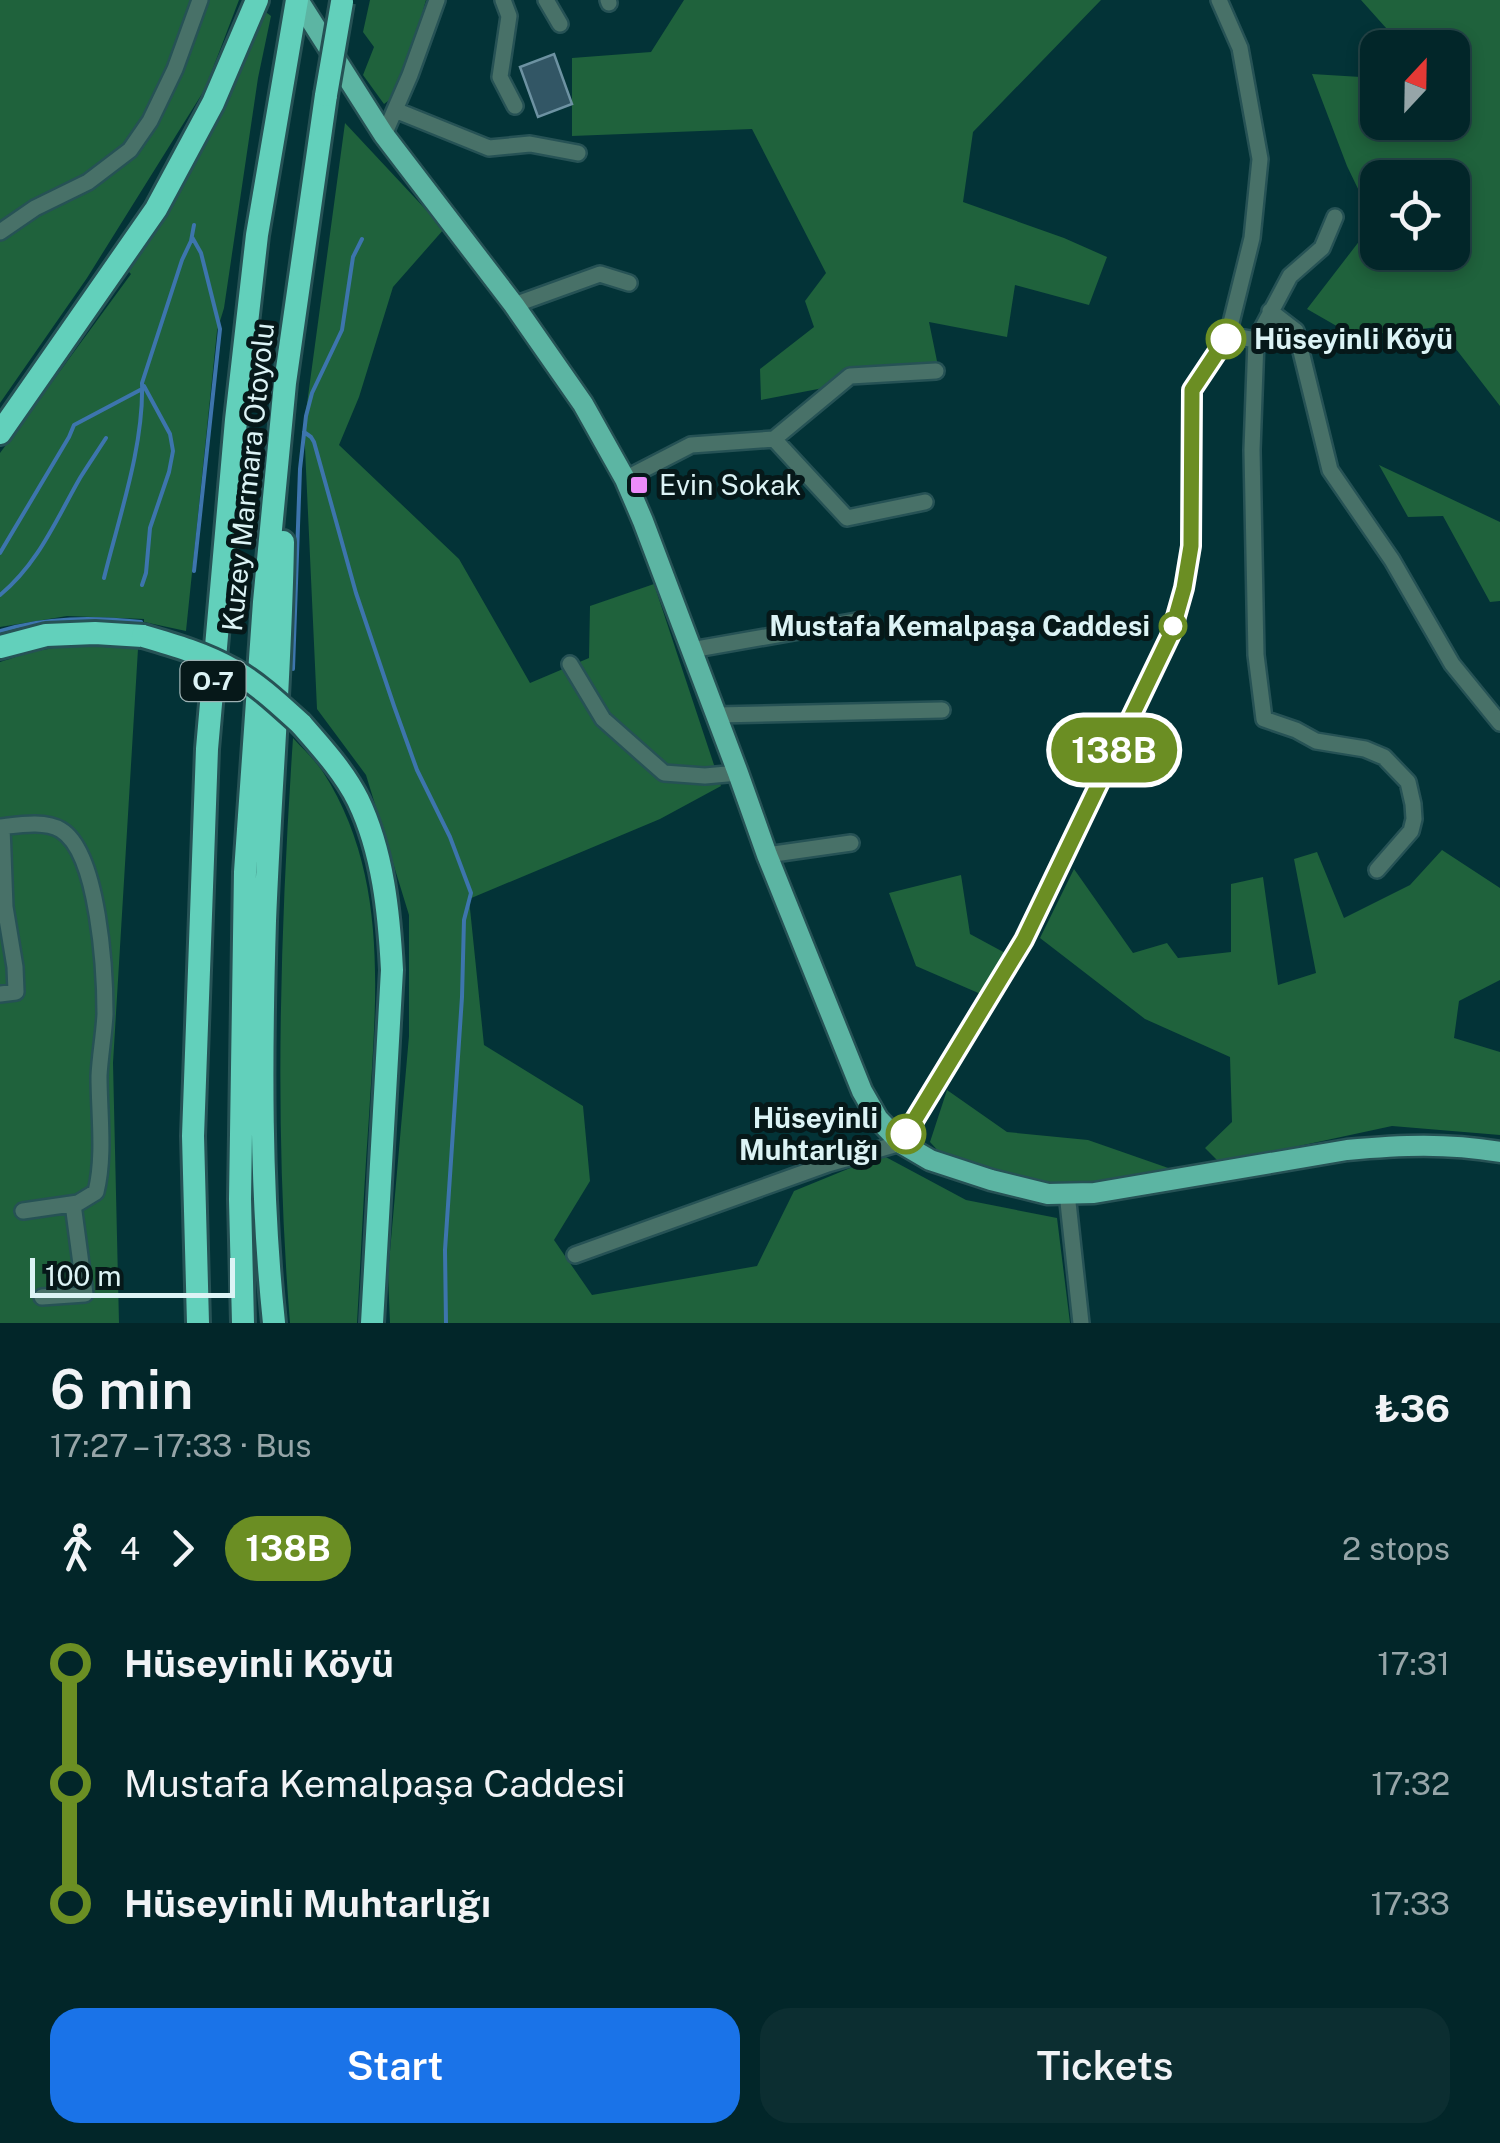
<!DOCTYPE html>
<html lang="en">
<head>
<meta charset="utf-8">
<style>
  body { margin:0; font-family:"Public Sans",sans-serif; background:#0c2e31; color:#f1f3f6; height:100vh; display:flex; flex-direction:column; font-size:38px; white-space:nowrap }
  * { box-sizing:border-box; margin:0 }
  p { font-size:32px; color:#96a5a8 }
  .icon { flex:none; width:55px; height:55px; fill:none; stroke:currentColor; stroke-width:2; stroke-linecap:round; stroke-linejoin:round }
  .map { position:relative; height:1323px; overflow:hidden }
  .details { display:flex; flex-direction:column; background:#022629; flex:1 }
  .details>* { flex:none }
  .badge { padding:0 20px; border-radius:32px; font-size:35px; line-height:65px }
  .needle { width:65px; rotate:22deg }
  .tools { position:absolute; left:1360px; top:30px; display:grid; gap:20px }
  .tools a { display:grid; place-items:center; width:110px; height:110px; border-radius:20px; background:#022629; box-shadow:0 5px 15px #0003,0 0 0 2px #234346; font-size:50px }
  .scale { position:absolute; left:30px; bottom:25px; width:205px; box-sizing:border-box; padding-left:10px; border:5px solid #dcf3f5; border-top:0; font-size:28px; line-height:35px; white-space:nowrap; color:#dcf3f5; -webkit-text-stroke:8px #061819; paint-order:stroke }
  .map>.badge { position:absolute; translate:-50% -50%; box-shadow:0 0 0 5px #fff }
  .legs { display:flex; align-items:center; gap:15px; height:110px; padding:0 50px; font-size:32px }
  .legs p { margin-inline-start:auto }
  .head { display:flex; align-items:center; justify-content:space-between; height:170px; padding:0 50px }
  h1 { font-size:55px; font-weight:600; line-height:75px }
  .action { display:flex; gap:20px; margin-top:auto; padding:20px 50px }
  .action a { flex:1; height:115px; border-radius:30px; background:#1a73e8; color:#fff; font-size:40px; font-weight:600; line-height:115px; text-align:center }
  .action a+a { background:#0c2e31; color:#f1f3f6 }
  ul { padding:0 50px; list-style:none }
  li { display:flex; align-items:center; gap:35px; height:120px; font-size:38px }
  li i { display:grid; place-items:center; width:15px; height:100%; margin:0 12px; background:currentColor }
  li i::after { content:''; width:25px; height:25px; margin:-12px; border:8px solid; border-radius:50%; background:#022629 }
  li p { margin-inline-start:auto }
  li:first-child i { background:linear-gradient(#0000 50%,currentColor 0) }
  li:last-child i { background:linear-gradient(currentColor 50%,#0000 0) }
  .map>svg:first-child { display:block }
  .green { fill:#1f623c; fill-rule:evenodd }
  .lines { fill:none; stroke-linecap:round; stroke-linejoin:round }
  .stream { stroke:#3d75ad; stroke-width:4 }
  .building { fill:#325665; stroke:#6d92a2; stroke-width:2.5 }
  .minor-casing { stroke:#265255; stroke-width:20 }
  .major-casing { stroke:#265255; stroke-width:25 }
  .highway-casing { stroke:#265255; stroke-width:28 }
  .minor { stroke:#487168; stroke-width:15 }
  .major { stroke:#5cb5a3; stroke-width:20 }
  .highway { stroke:#62d0bb; stroke-width:22 }
  .highway-bridge-casing { stroke:#265255; stroke-width:28; stroke-linecap:butt }
  .highway-bridge { stroke:#62d0bb; stroke-width:22 }
  .line-1-casing { stroke:#fff; stroke-width:22 }
  .line-1 { stroke:#6b8e23; stroke-width:15 }
  .stop-1-dot { fill:#fff; stroke:#6b8e23; stroke-width:5 }
  .poi-dot { fill:#ec8cfa; stroke:#061819; stroke-width:4 }
  .labels { text-anchor:middle; stroke-width:10; stroke-linejoin:round; paint-order:stroke }
  .shield { fill:#061819; stroke:#9cb1b3; stroke-width:2.5 }
  .shield-label { font-size:25px; font-weight:bold; fill:#dcf3f5 }
  .stop-label { font-size:28px; font-weight:bold; fill:#dcf3f5; stroke:#061819; text-anchor:end }
  .street-label { font-size:28px; fill:#dcf3f5; stroke:#061819 }
  .poi-label { font-size:28px; fill:#dcf3f5; stroke:#061819; text-anchor:start }
</style>
</head>
<body>
<div class="map">
<svg width="1500" height="1323" viewBox="0 0 1500 1323">
  <rect width="100%" height="100%" fill="#033337"/>
  <path class="green" d="M0,0H239L205,89L87,278L0,403Z
    M370,0H426L400,92L384,104L363,75L374,47L363,32Z
    M684,0H1101L973,132L963,202L1064,238L1107,257L1089,305L1015,285L1007,337L929,322L938,366L761,400L760,369L814,327L805,301L826,273L752,129L572,136V58L651,52Z
    M1361,0H1500V406L1439,327L1354,336L1307,309L1374,222L1347,166L1312,74L1377,78L1378,122H1452V48L1396,47L1395,38ZM1378,178H1452V252H1378Z
    M263,10L271,16L258,78L224,308L217,331L186,631L144,622V619L67,616L0,627V453L131,274L127,270Z
    M345,123L444,229L393,287L359,397L339,445L459,559L530,683L589,658L590,606L654,584L721,786L660,819L469,899L484,1045L583,1106L590,1181L554,1240L592,1295L757,1266L794,1191L882,1155L966,1200L1057,1218L1070,1323H390L388,1274L409,1036V915L366,775L317,709L304,426Z
    M1379,465L1500,522V601L1490,602L1443,516L1408,517Z
    M70,645L138,649L113,1063L119,1323H0V662L31,652Z
    M293,738C303,749 315,760 323,772C390,876 376,999 369,1116C364,1185 361,1254 357,1323H290C274,1128 280,932 293,738Z
    M1442,850L1500,888V980L1459,1001L1454,1038L1500,1052V1135L1392,1126L1220,1163L1205,1148L1232,1122L1230,1057L1145,1019L1040,938L1074,869L1133,953L1167,943L1178,958L1231,952V884L1263,877L1278,985L1316,973L1294,859L1317,852L1344,918L1410,885Z
    M961,875L970,934L1007,954L983,995L916,966L889,893Z
    M947,1090L1007,1132L1088,1140L1174,1170L1077,1186L953,1167L930,1142Z"/>
  <g class="lines">
    <path class="stream" d="M192,237L201,253L220,329L194,571
      M304,432L311,437L314,442L356,593L394,706L417,770L450,837L471,893L464,920L462,997L445,1250L446,1323
      M0,553L69,437L74,425L142,389
      M104,578C119,517 144,446 142,383L182,260L191,241L194,225
      M142,585L146,573L150,528L169,472L173,451L170,434L144,386
      M0,595C38,564 56,520 80,478C88,465 97,452 106,438
      M0,631C46,617 93,617 141,622
      M293,669L300,469L306,416L312,393L342,330L353,257L362,239"/>
  </g>
  <path class="building" d="M554,54L572,104L538,117L520,67Z"/>
  <g class="lines">
    <defs>
      <path id="minor" d="M503,0L509,16L500,77L515,106
        M546,0L560,24
        M608,0L609,3
        M395,110L489,148L530,144L578,153
        M384,135L410,75L437,0
        M0,232L35,208L88,182L130,150L150,121L175,69L200,0
        M514,305L600,274L629,283
        M1270,311L1296,331L1330,470L1392,560L1452,664L1500,723
        M1228,335L1256,340L1290,276L1322,248L1335,217
        M1256,340L1252,450L1256,655L1264,719L1296,730L1316,741L1365,749L1384,757L1408,782L1413,804L1414,819L1411,831L1377,870
        M774,439L847,518L925,502
        M625,479L691,445L774,439L850,376L936,371
        M691,650L862,620
        M570,664L603,719L664,773L705,776L738,773
        M716,715L942,710
        M0,827C18,825 45,820 61,830C99,853 105,973 105,1014C104,1035 100,1055 99,1076C99,1114 105,1155 96,1192L78,1203L23,1211
        M767,855L851,843
        M0,994L16,992L15,967L5,907L2,827
        M1067,1193L1081,1323
        M575,1255L828,1164L901,1143L1024,940L1171,634L1184,588L1191,547L1192,390L1228,335L1252,238L1260,159L1240,48L1219,0
        M42,1297L85,1294L73,1204"/>
      <path id="major" d="M298,0L384,135L514,305L583,404L625,479L643,521L738,773L767,855L862,1091L878,1119L901,1143L930,1160L991,1180L1048,1194L1094,1193L1347,1150C1401,1145 1447,1143 1500,1152"/>
      <path id="highway" d="M0,433L156,209L213,103L257,0
        M0,647L46,635L95,633L143,636
        M301,724C322,748 344,772 358,800C383,852 389,913 392,970L372,1323
        M198,1323L193,1136L207,749L236,420L257,235L297,0
        M243,1323L240,1199L245,872L264,602L285,383L326,95
        M274,1323C260,1190 261,1055 265,921C270,795 281,669 283,542"/>
    </defs>
    <use href="#minor" class="minor-casing"/>
    <use href="#major" class="major-casing"/>
    <use href="#highway" class="highway-casing"/>
    <use href="#minor" class="minor"/>
    <use href="#major" class="major"/>
    <use href="#highway" class="highway"/>
    <defs>
      <path id="highway-bridge" d="M326,95L342,2
        M143,636C174,645 205,654 233,670C258,684 280,705 301,724"/>
    </defs>
    <use href="#highway-bridge" class="highway-bridge-casing"/>
    <use href="#highway-bridge" class="highway-bridge"/>
  </g>
  <g class="lines">
    <defs>
      <path id="line-1" d="M906,1134L1024,940L1171,634L1184,588L1191,546L1192,390L1226,339"/>
    </defs>
    <use href="#line-1" class="line-1-casing"/>
    <use href="#line-1" class="line-1"/>
  </g>
  <g class="stop-1-dot">
    <circle cx="1226" cy="339" r="18"/>
    <circle cx="1173" cy="626" r="12"/>
    <circle cx="906" cy="1134" r="18"/>
  </g>
  <rect class="poi-dot" x="629" y="475" width="20" height="20" rx="5"/>
  <g class="labels">
    <rect class="shield" x="180.5" y="661" width="65" height="40" rx="8"/>
    <g class="shield-label">
      <text x="213" y="690">O-7</text>
    </g>
    <g class="stop-label">
      <text x="1254" y="349" text-anchor="start">Hüseyinli Köyü</text>
      <text x="1150" y="636">Mustafa Kemalpaşa Caddesi</text>
      <text x="878" y="1128">Hüseyinli<tspan x="878" dy="32">Muhtarlığı</tspan></text>
    </g>
    <g class="street-label">
      <text transform="translate(248 477) rotate(-84)" y="10">Kuzey Marmara Otoyolu</text>
    </g>
    <g class="poi-label">
      <text x="659" y="495">Evin Sokak</text>
    </g>
  </g>
</svg>
<div class="tools">
<a><svg class="needle" viewBox="-14 -14 28 28"><path d="M0-13l5 13h-10z" fill="#e53935"/><path d="M0 13l5-13h-10z" fill="#96a5a8"/></svg></a>
<a><svg class="icon" aria-label="locate" viewBox="0 0 24 24"><circle cx="12" cy="12" r="6"/><path d="M12 2v4M12 18v4M2 12h4M18 12h4"/></svg></a>
</div>
<div class="scale">100 m</div>
<b class="badge" style="left:1114px;top:750px;background:#6b8e23;color:#fff">138B</b>
</div>
<section class="details">
<div class="head"><div><h1>6 min</h1><p>17:27 – 17:33 · Bus</p></div><b>₺36</b></div>
<div class="legs"><svg class="icon" aria-label="walk" viewBox="0 0 24 24"><circle cx="13" cy="4" r="2"/><path d="M13 8l-2 6 4 7M11 14l-3 7M7 12l3-4h3l4 4"/></svg>4<svg class="icon" aria-label="forward" viewBox="0 0 24 24"><path d="M9 5l7 7-7 7"/></svg><b class="badge" style="background:#6b8e23;color:#fff">138B</b><p>2 stops</p></div>
<ul>
<li><i style="color:#6b8e23"></i><b>Hüseyinli Köyü</b><p>17:31</p></li>
<li><i style="color:#6b8e23"></i><span>Mustafa Kemalpaşa Caddesi</span><p>17:32</p></li>
<li><i style="color:#6b8e23"></i><b>Hüseyinli Muhtarlığı</b><p>17:33</p></li>
</ul>
<div class="action"><a>Start</a><a>Tickets</a></div>
</section>
</body>
</html>
